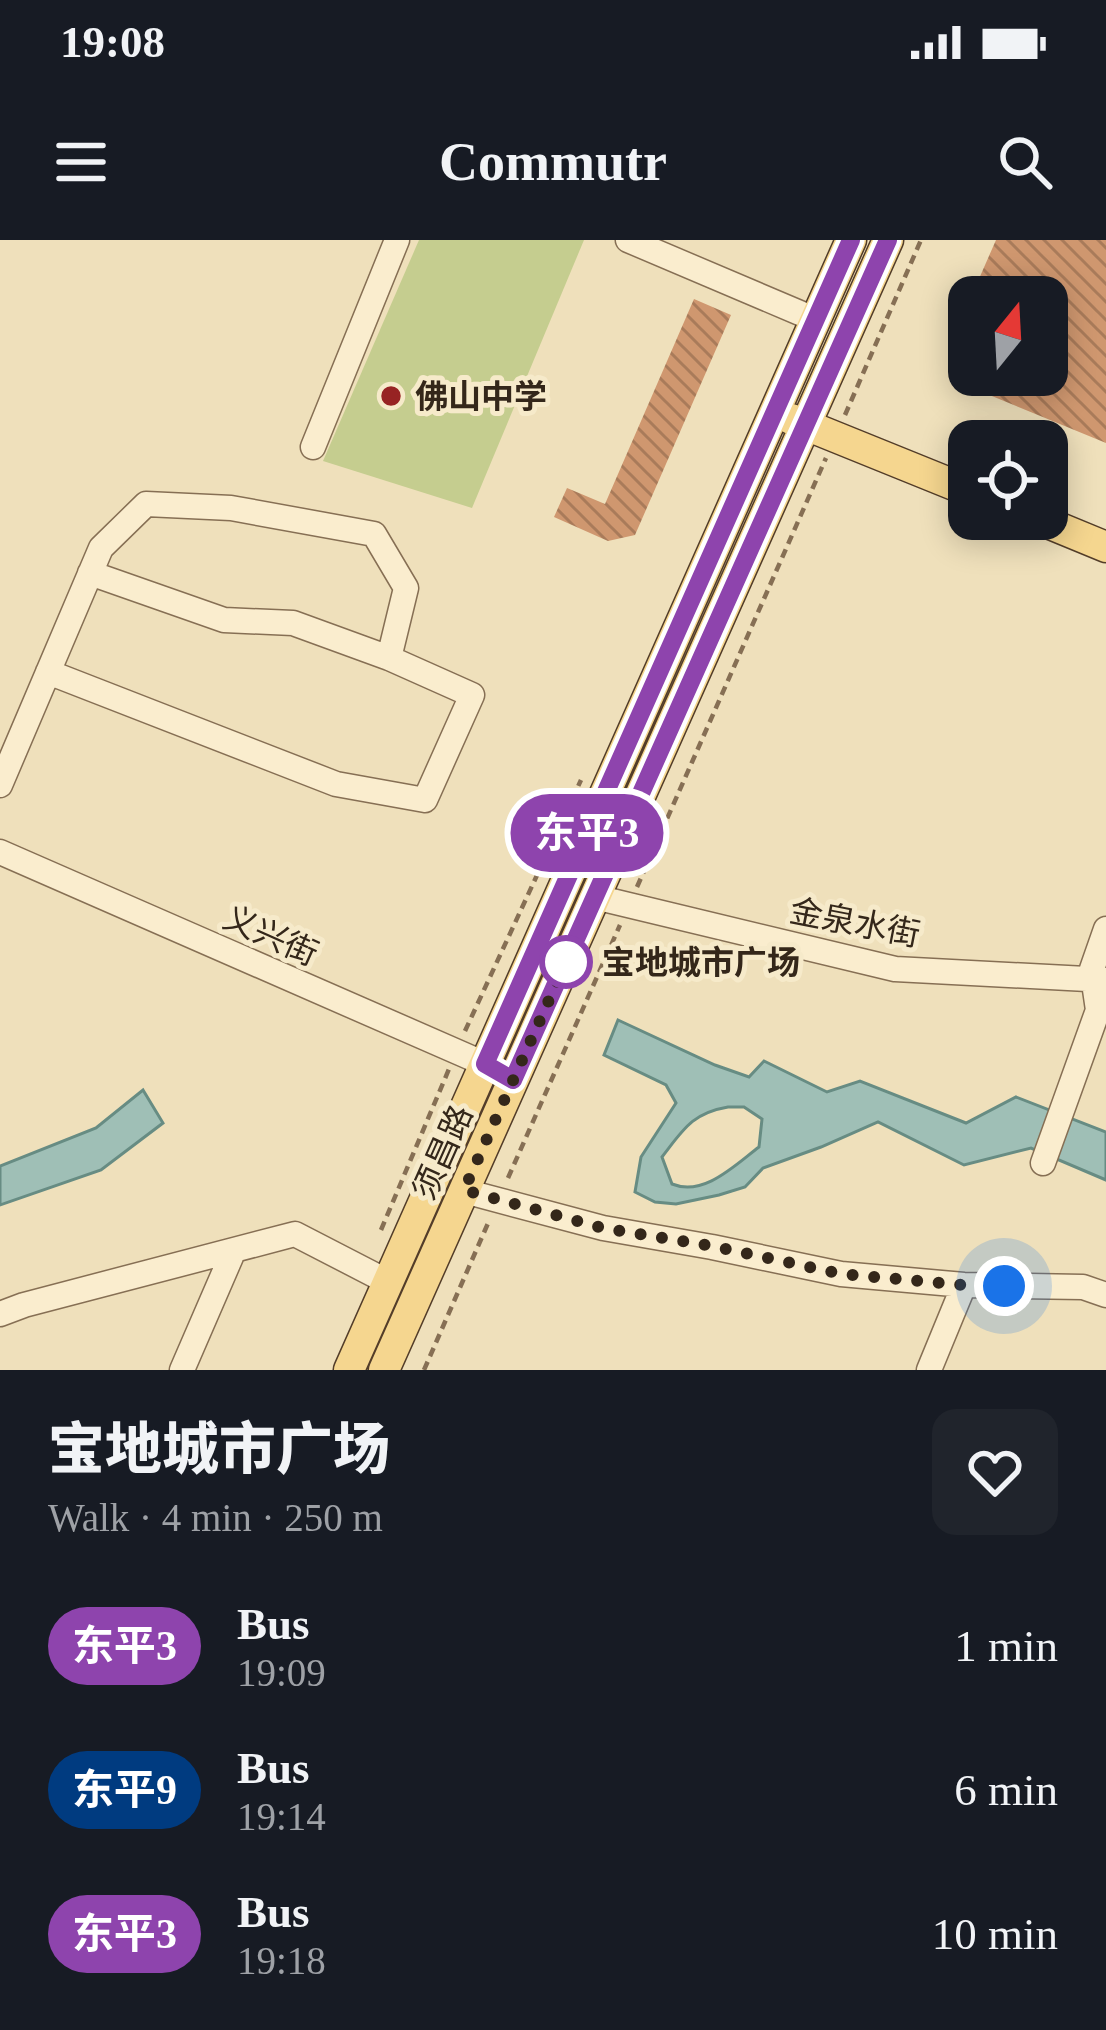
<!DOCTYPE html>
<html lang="en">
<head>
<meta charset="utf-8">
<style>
  body { margin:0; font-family:"Times New Roman","Noto Sans SC",serif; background:#20242c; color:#f1f3f6; height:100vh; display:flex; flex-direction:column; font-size:45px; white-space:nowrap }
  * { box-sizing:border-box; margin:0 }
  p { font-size:39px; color:#9ea1a6 }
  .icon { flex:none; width:66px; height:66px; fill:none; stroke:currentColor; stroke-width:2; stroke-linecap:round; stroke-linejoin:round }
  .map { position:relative; height:1130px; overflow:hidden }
  .panel { display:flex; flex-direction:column; background:#171b24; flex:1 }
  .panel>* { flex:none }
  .badge { padding:0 24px; border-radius:39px; font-size:42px; line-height:78px }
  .needle { width:78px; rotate:18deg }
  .tools { position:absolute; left:948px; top:36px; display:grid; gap:24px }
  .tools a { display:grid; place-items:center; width:120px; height:120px; border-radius:24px; background:#171b24; box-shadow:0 6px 30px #0003; font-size:60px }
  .you { position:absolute; width:60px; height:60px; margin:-30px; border:9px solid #fff; border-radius:50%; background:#1a73e8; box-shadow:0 0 0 18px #1a73e833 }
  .map>.badge { position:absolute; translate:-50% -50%; box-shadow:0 0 0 6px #fff }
  .round { display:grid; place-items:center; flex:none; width:126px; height:126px; border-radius:24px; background:#20242c }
  .headline { display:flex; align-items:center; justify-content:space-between; height:204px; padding:0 48px }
  h1 { font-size:57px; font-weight:800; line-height:90px }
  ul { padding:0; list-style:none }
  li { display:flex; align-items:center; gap:36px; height:144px; padding:0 48px }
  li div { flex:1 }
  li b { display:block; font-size:45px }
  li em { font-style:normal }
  li .badge { min-width:132px; font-weight:700; text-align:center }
  .status { display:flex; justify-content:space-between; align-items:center; height:84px; padding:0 60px; background:#171b24; direction:ltr }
  .status svg { height:33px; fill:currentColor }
  header { display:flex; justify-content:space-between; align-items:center; height:156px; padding:0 48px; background:#171b24; font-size:54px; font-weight:800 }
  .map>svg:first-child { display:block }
  .grass { fill:#c5cd8f }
  .water { fill:#9fbfb6; stroke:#678c83; stroke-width:3; fill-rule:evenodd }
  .building { fill:url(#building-back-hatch) }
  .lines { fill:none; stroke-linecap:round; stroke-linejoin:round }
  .minor-casing { stroke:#866f54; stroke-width:27 }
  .major-casing { stroke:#533d29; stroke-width:33 }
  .path { stroke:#866f54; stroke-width:4.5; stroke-dasharray:9 6; stroke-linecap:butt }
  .minor { stroke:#faedce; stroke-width:24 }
  .major { stroke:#f5d68f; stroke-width:30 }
  .line-casing { stroke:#fff; stroke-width:27 }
  .line { stroke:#8e44ad; stroke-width:18 }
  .walk { stroke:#34271a; stroke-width:12; stroke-dasharray:0 21.6 }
  .poi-dot { fill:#972323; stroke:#f6eaca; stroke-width:4.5 }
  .stop-dot { fill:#fff; stroke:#8e44ad; stroke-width:6 }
  .labels { text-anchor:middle; stroke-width:10; stroke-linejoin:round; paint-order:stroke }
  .poi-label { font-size:33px; font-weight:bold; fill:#34271a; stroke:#f6eaca; text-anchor:start }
  .street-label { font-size:33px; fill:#34271a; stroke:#f6eaca }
  .stop-label { font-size:33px; font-weight:bold; fill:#34271a; stroke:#f6eaca; text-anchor:start }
</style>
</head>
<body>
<div class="status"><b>19:08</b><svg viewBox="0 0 49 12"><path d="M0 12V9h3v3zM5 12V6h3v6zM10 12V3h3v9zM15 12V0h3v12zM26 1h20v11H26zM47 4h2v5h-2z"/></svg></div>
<header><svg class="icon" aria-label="menu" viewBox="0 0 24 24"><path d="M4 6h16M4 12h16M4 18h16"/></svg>Commutr<svg class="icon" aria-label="search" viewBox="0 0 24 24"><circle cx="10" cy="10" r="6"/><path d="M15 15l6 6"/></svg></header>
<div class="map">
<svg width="1106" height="1130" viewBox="0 0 1106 1130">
  <defs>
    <pattern id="building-back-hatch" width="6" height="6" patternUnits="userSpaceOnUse" patternTransform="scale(3)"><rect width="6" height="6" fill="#cf976f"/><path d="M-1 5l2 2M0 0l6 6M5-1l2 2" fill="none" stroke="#a97b5a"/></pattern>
  </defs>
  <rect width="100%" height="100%" fill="#efe0bb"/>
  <path class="grass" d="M419,0H584L472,268L323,221Z"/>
  <path class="water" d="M618,780L715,825L749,837L764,821L827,852L860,841L966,883L1016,857L1106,892V940L1031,908L964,925L878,882L821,907L763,928L745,947L719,955L676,964L655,962L635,952L641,917L676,863L666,845L604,815ZM728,867H744L762,879L759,907C735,925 704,957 672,944L662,917C683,890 692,873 728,867Z
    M143,850L163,883L101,930L0,965V926L96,888Z"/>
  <path class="building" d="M996,0H1106V203L970,147L955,96L969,63V135H1047V57H971Z
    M694,59L731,75L635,295L608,301L554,277L567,248L605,264Z"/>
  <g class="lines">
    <defs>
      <path id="minor" d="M628,0L814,79
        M313,207L397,0
        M90,333L224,380L293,383L389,418
        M0,545L101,308L146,264L231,268L374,294L406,348L389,418L472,455L425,560L336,544L48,432
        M0,612L485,824L513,840
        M595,657L895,729L1106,740
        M1043,923L1098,770L1092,729L1106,689
        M464,951L603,988L712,1007L841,1034L964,1045L1083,1047L1106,1055
        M0,1074L24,1065L295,994L388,1042
        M182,1130L234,1010
        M929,1130L964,1045"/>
      <path id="major" d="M791,179L969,251
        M1038,279L1106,307
        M349,1130L851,0
        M384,1130L888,0"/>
    </defs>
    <use href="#minor" class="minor-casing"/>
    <use href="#major" class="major-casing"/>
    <path class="path" d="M845,175L921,0
      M637,647L826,218
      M465,791L581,540
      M508,938L620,685
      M381,990L449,829
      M424,1130L489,981"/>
    <use href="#minor" class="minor"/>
    <use href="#major" class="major"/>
  </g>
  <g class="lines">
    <defs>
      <path id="line" d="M851,0L485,824L513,840L888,0"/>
    </defs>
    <use href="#line" class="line-casing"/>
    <use href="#line" class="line"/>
    <path class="walk" d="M566,722L464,950L603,988L712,1006L842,1034L964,1045L1004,1046"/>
  </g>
  <circle class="poi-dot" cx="391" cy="156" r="12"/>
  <circle class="stop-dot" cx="566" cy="722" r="24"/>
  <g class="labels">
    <g class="poi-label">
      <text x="415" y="168">佛山中学</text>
    </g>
    <g class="street-label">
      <text transform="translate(855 682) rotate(11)" y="12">金泉水街</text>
      <text transform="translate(271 695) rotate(24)" y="12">义兴街</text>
      <text transform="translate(442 912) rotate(-66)" y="12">须昌路</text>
    </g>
    <g class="stop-label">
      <text x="602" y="734">宝地城市广场</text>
    </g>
  </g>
</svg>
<div class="tools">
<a><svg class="needle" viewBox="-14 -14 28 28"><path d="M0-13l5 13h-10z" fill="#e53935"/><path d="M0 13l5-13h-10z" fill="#9ea1a6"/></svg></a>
<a><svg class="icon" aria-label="locate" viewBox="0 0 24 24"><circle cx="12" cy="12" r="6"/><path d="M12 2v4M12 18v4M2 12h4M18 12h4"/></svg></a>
</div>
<div class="you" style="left:1004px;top:1046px"></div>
<b class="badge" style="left:587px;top:593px;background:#8e44ad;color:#fff">东平3</b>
</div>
<section class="panel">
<div class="headline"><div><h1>宝地城市广场</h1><p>Walk · 4 min · 250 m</p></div><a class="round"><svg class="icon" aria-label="heart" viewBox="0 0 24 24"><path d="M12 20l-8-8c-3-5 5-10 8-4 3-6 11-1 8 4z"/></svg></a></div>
<ul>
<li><span class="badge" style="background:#8e44ad;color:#fff">东平3</span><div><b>Bus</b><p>19:09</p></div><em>1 min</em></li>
<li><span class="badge" style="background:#003b80;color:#fff">东平9</span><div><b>Bus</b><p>19:14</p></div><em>6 min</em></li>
<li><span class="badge" style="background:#8e44ad;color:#fff">东平3</span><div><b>Bus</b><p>19:18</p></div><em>10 min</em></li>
</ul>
</section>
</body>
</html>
